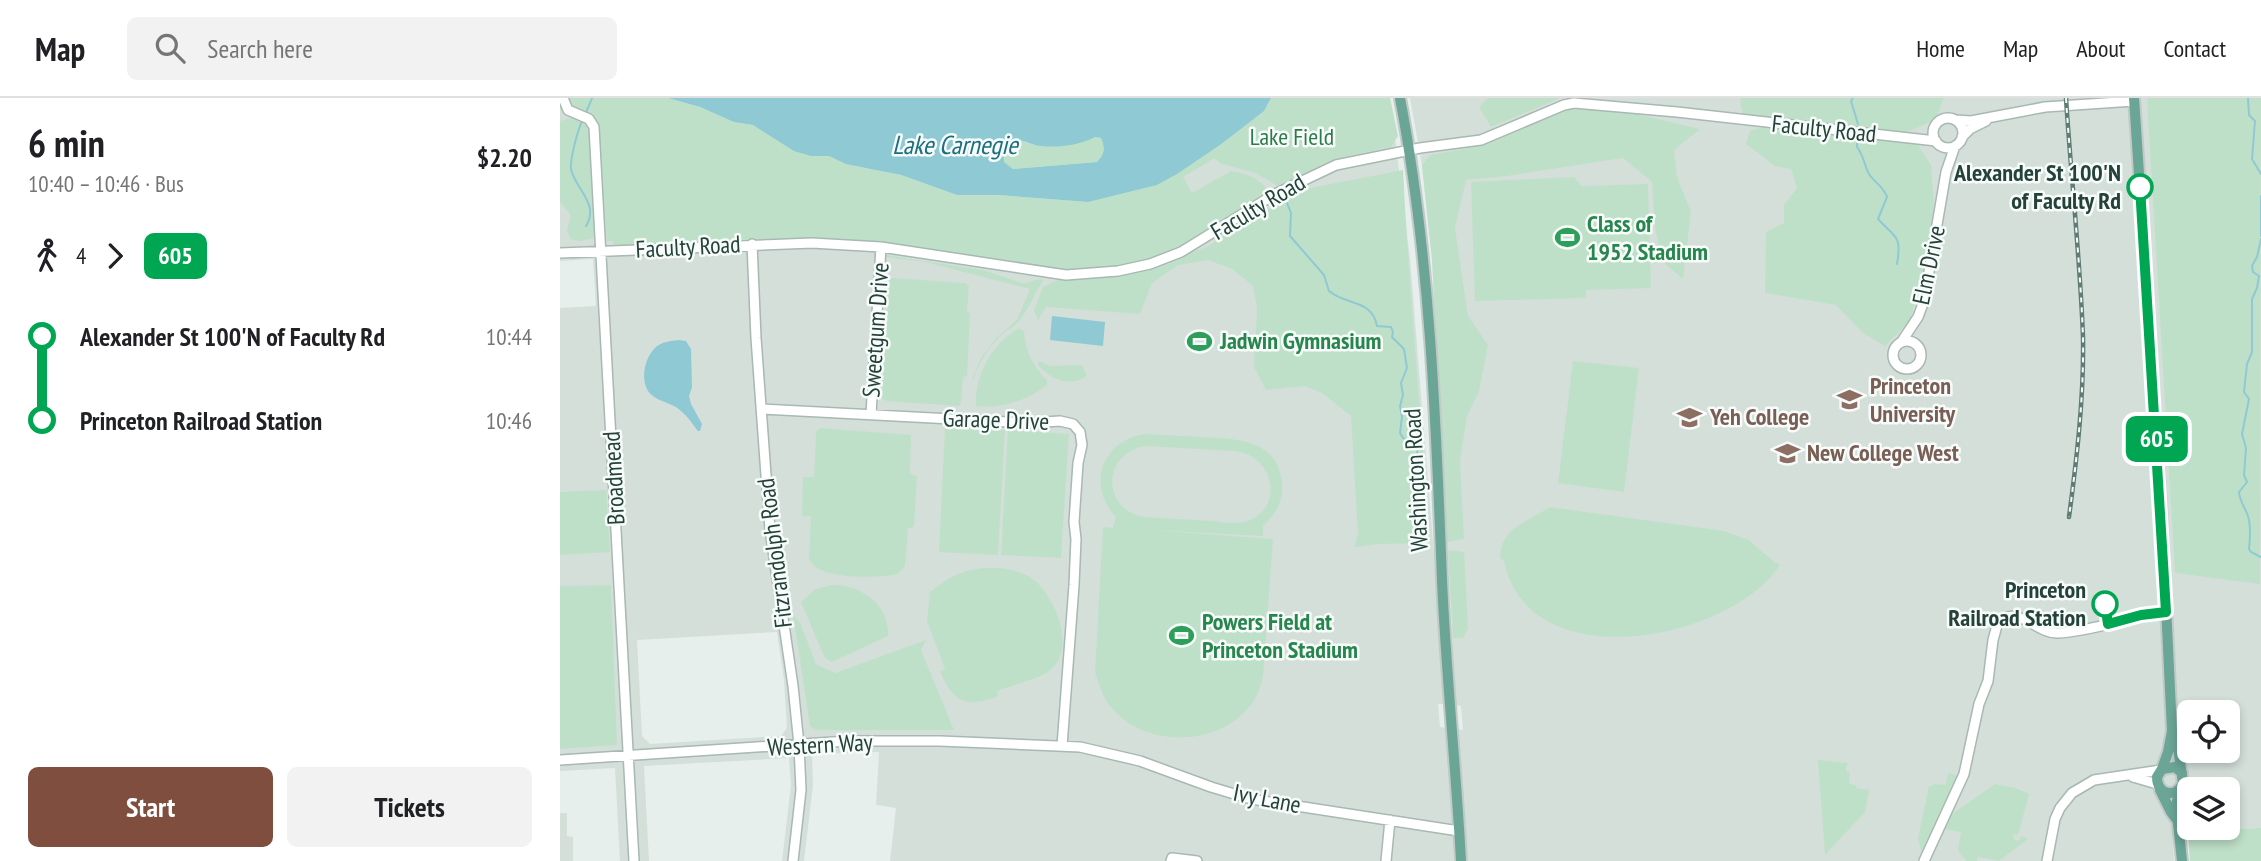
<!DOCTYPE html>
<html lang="en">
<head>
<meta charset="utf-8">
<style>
  body { margin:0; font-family:"PT Sans Narrow",sans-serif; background:#f2f2f2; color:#202124; height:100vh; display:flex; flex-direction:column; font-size:26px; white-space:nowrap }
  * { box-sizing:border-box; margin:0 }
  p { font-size:23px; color:#757577 }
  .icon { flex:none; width:38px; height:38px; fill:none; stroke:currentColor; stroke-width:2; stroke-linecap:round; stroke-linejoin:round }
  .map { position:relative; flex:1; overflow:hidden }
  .sheet { display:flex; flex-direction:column; background:#fff; width:560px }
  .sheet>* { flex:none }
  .badge { padding:0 14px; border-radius:10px; font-size:24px; line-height:46px }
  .fabs { position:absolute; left:1617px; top:602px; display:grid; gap:14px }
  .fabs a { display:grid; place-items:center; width:63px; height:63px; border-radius:10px; background:#fff; box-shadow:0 4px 10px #0003; font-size:35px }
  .map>.badge { position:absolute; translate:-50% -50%; box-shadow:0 0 0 4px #fff }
  .legs { display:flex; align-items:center; gap:10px; height:77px; padding:0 28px; font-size:23px }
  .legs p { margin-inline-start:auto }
  .overview { display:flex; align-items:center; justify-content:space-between; height:119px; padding:0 28px }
  h1 { font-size:38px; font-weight:800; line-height:52px }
  .action { display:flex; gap:14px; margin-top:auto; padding:14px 28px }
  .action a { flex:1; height:80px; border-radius:10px; background:#7f4e3f; color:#fff; font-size:28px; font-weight:800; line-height:80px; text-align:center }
  .action a+a { background:#f2f2f2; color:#202124 }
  ul { padding:0 28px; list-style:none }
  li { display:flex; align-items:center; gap:24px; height:84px; font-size:26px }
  li i { display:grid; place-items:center; width:10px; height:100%; margin:0 9px; background:currentColor }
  li i::after { content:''; width:18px; height:18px; margin:-9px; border:5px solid; border-radius:50%; background:#fff }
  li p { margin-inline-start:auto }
  li:first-child i { background:linear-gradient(#0000 50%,currentColor 0) }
  li:last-child i { background:linear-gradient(currentColor 50%,#0000 0) }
  header { display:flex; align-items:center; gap:42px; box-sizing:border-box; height:98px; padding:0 35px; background:#fff; border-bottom:2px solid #e0e0e0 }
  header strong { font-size:33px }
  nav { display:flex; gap:38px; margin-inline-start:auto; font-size:24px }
  .search { width:490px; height:63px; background:#f2f2f2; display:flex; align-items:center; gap:18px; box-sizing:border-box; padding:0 24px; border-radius:10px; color:#757577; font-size:26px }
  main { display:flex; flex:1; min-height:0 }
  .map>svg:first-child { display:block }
  .built { fill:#d4dfda; fill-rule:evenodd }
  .green { fill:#bfe0c8; fill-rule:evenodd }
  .water { fill:#8ec9d4; fill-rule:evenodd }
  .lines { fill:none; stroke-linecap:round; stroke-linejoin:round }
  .stream { stroke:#8ec9d4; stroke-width:2 }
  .minor-casing { stroke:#a8b8b2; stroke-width:12 }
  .major-casing { stroke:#c2cac8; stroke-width:14 }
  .minor { stroke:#fff; stroke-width:9 }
  .major { stroke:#6aa596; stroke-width:10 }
  .rail-casing { stroke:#5f7d75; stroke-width:4.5 }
  .rail { stroke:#f7fbf9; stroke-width:2; stroke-dasharray:5; stroke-linecap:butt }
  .line-1-casing { stroke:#fff; stroke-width:16 }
  .line-1 { stroke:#00a651; stroke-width:10 }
  .stop-1-dot { fill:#fff; stroke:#00a651; stroke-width:3.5 }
  .labels { text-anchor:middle; stroke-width:5; stroke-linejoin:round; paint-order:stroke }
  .street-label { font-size:24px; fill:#24423a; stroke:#f7fbf9 }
  .park-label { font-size:24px; fill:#2d7a4b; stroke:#f7fbf9 }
  .stop-label { font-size:24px; font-weight:bold; fill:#24423a; stroke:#f7fbf9; text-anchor:end }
  .leisure-label { font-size:24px; font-weight:bold; fill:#27864d; stroke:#f7fbf9; text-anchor:start }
  .education-label { font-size:24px; font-weight:bold; fill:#785e54; stroke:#f7fbf9; text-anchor:start }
  .water-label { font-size:26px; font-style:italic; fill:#1c6f80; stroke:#f7fbf9 }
</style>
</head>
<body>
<header>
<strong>Map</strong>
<div class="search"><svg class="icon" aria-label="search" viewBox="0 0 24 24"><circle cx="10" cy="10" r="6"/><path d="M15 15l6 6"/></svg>Search here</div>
<nav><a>Home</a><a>Map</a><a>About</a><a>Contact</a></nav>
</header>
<main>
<section class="sheet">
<div class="overview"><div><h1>6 min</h1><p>10:40 – 10:46 · Bus</p></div><b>$2.20</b></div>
<div class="legs"><svg class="icon" aria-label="walk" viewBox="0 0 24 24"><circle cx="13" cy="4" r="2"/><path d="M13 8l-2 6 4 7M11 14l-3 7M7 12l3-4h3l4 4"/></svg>4<svg class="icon" aria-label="forward" viewBox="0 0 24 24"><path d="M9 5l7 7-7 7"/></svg><b class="badge" style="background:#00a651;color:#fff">605</b></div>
<ul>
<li><i style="color:#00a651"></i><b>Alexander St 100'N of Faculty Rd</b><p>10:44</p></li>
<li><i style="color:#00a651"></i><b>Princeton Railroad Station</b><p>10:46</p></li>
</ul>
<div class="action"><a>Start</a><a>Tickets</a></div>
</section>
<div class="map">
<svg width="1701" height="763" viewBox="0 0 1701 763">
  <rect width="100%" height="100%" fill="#e6efeb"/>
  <path class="built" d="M0,0H108L397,97L528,104L704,13L711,0H830L850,161L880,531L884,606H878L880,629L887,630L888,640L894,763H330L336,710L316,707L319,654L252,656L253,687L244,763H222L231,687L229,660L84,668L89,763H60L55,670L0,673V210L36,208L33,161L0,163ZM217,534L224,582L227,630L221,638L90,646L82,638L77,542Z
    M850,0H1701V730L1612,734L1614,763H905L896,631L903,632L901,608L896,607L872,161L862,67ZM1629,614H1668V653H1629ZM1629,691H1668V730H1629Z
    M0,715H7V738L13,739V763H0Z"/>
  <path class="green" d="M9,0H108L140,9L174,24L193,27L251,58H269L286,66L341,77L397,97H438L528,104L597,87L617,76L660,47L704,13L711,0H830L838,38L831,49L774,61L718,88L695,75L659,65L655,60L623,79L632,95L671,73C684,75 698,79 706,90L704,97C663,123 621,154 573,166C516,180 470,167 414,158C372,151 330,145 288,143C210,137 131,146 53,148V143H47L39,31L37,27L11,11L7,2Z
    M928,0H1000L931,29L919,9Z
    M1180,0H1384L1375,22L1347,34L1183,18Z
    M1587,0H1701L1700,486L1615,475Z
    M1003,11L1064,13L1140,31L1114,52L1117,79L1131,114L1123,181L1102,163L1095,129L1092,84L1063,60L947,78L906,82L895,130L908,218L928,247L919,293L907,318L900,363L904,441L887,444L872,161L862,67L870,57L920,48Z
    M14,19L31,30L32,42L35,140L20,143L11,141L7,133C11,113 14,121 0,104V23Z
    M1209,27L1356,44L1371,67L1374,107L1364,168L1350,223L1325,248L1303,235L1276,207L1205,195L1206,134L1224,125V107L1237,90L1231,71L1215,68L1186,46L1190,33Z
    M535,39L541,40C545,50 545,56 537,64L453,71L444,64C444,56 442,49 449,44C458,38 467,46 475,47C497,49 515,45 535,39Z
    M843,72C849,197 863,321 868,445L819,446L794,449L798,436L791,318L762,295L744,288L706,292L694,269L697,210L693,188L672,171L648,162L618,167L592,185L580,216L486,209L478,222L474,212L483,189L501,180L595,166L647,149L740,92Z
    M1014,79L1022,88L1088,86L1091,190L1026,192V200L915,203L911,84Z
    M326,157L423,172L462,185C470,186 475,180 484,182C474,195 469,212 458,224C455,229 449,231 446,233C429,247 412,273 411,296L413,279L421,260L436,240L457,222L470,191L365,164L326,159Z
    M332,180L405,185L409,188L407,215H410L407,278L403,279L401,305L399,308L327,303L322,301L329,184Z
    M459,230L464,233C466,254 472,267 487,282V287C466,303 442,311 416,308C414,278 432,246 459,230Z
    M479,263L490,268L522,267L527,278C510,290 491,282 478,267Z
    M1013,263L1079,270L1064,394L998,385Z
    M385,329L445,332L438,457L379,454Z
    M260,330L351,337L350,376L357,378L354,429L348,430L345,468L338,476C319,480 257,483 249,461L251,418H242L243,379H254L256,334Z
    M448,332L509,336L501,460L441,457Z
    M586,336C605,337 623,338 641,339C675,341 718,340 722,385C724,402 716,416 703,428V438L593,432L713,441L703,577C693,646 590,660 550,608C542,598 539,586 535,574L543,429L553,430L556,419C525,387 543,341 586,336ZM585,348L675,353C716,358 725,413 684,424C673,426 661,424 651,423C629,422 607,420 585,419C542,413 541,356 585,348Z
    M46,392L50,454L0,457V394Z
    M990,409L1164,433L1189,442L1212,462L1220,467C1168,545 966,581 944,462L940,461C940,430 967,424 990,409Z
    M888,452L904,454L908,531L903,540H893Z
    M438,470C451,471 464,474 474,482C496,500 518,553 488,574C477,581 450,588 437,593L438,598C407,611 392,604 380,573L385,571L367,523L370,494C394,475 407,469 438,470Z
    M51,487L57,647L0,651V488Z
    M271,487C300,486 330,506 328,538L272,564L265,560L241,504L254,492Z
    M233,516L241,527L256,566L275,575L366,542L361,552L394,632H256L250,628Z
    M1258,662L1289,665L1286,668V672L1290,675L1289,686L1296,687V690L1309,692L1305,714L1265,757Z
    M1388,675L1400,678L1362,756L1358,740L1369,688H1372L1373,686L1386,687Z
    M1435,686L1455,690L1469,696L1458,737L1454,736L1453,741L1459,743L1461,738L1467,740V742L1439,763L1418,759L1417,763H1406L1398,752L1401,734L1384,731L1389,718Z
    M1701,730V763H1630L1628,733Z"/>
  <path class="water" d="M108,0H711L704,13L660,47L617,76L597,87L528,104L438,97H397L341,77L286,66L269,58H251L234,53L193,27L174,24L140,9ZM535,39L541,40C545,50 545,56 537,64L453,71L444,64C444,56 442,49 450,44C459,38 471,48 481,48C499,50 520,47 535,39Z
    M492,218L545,224L543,248L490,242Z
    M118,242L126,243L131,251L132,289L129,298L131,306L142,326L140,333H138C131,324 126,316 116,309C107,304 94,302 88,293C80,280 85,258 97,248C103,244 110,243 118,242Z"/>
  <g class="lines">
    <path class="stream" d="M1293,0L1291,3L1298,26
      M1688,0L1689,17L1695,23L1692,61L1701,76
      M25,17L32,0
      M23,21C18,31 10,60 11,71C15,91 40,106 26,128
      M1297,45V49C1304,58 1304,67 1309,76C1315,85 1324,89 1327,99L1318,121C1335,140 1342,136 1337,166
      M1701,98V138
      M727,105L731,115L730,138L764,177L769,193C787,208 812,201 817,228L831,229L833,234L832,239L844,251L847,270L841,285L843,297L840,308L842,319L840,335L843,340L855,345L858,350L855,364L859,370L861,379L855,390L864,410L857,425L862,433
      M1701,141L1697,159L1692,168L1693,174L1699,178L1697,190L1692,201V254L1687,266L1684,294L1689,301L1682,336L1686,350L1684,377L1687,384L1679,394C1680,406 1687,411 1689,422C1691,432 1690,441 1689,451L1691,454L1701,459"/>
    <defs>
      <path id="minor" d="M3,0L8,12
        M8,12L29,21L34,29L74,763
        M1373 35a15 15 0 1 1 30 0a15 15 0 1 1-30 0Z
        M1395,22L1411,23L1485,9L1574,3
        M1402,39L1410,31L1426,23
        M192,146L196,240L210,432L233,588L239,647L241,692L233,763
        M0,155L252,145L321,149L506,177L558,173L590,166L621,154L715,96L776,67L860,50L921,42L1004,7L1014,5L1117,14L1376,43
        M1342,243L1358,219L1364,203L1386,74L1395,48
        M1333 257a14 14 0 1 1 28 0a14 14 0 1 1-28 0Z
        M201,311L469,325L500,323L513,326L520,334L522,347L518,365L514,424L516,441L514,487L502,648
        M311,316L321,149
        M0,662L288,643H380L520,649L580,663L651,689L691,701L899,733
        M1573,679L1597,686
        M611,763L612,760L637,763
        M826,763L830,722
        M1364,763L1404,676L1419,606L1428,583L1433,542L1438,524C1459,506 1476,536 1498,535C1535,533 1570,518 1606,514
        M1487,763L1495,721L1500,710L1512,695L1534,682L1601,672"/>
      <path id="major" d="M840,0C870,158 876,321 882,482C886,576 896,669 901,763
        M1574,0L1602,424L1612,633L1608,654L1602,671
        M1613,635L1617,643L1623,685C1616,701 1597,697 1597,679L1602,671L1615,669L1622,675
        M1620,691L1616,707L1622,763
        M1600,692L1611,714L1617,722"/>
    </defs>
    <use href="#minor" class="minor-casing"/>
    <use href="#major" class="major-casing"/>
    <use href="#minor" class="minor"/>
    <use href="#major" class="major"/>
    <defs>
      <path id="rail" d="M1506,0C1511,79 1520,159 1523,239C1524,299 1517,359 1509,419"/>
    </defs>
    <use href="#rail" class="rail-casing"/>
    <use href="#rail" class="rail"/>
  </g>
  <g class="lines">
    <defs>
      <path id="line-1" d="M1545,506L1548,526L1581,517L1606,514L1580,89"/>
    </defs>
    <use href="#line-1" class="line-1-casing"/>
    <use href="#line-1" class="line-1"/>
  </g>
  <defs>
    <symbol id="stadium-bare" viewBox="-9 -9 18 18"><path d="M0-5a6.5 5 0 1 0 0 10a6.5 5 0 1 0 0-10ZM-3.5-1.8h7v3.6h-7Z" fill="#2e9e5b" stroke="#f7fbf9" stroke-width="2.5" paint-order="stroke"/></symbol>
    <symbol id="university-bare" viewBox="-9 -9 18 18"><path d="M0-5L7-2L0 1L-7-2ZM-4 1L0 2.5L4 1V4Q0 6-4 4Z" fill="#8d6e63" stroke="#f7fbf9" stroke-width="2.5" paint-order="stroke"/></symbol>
  </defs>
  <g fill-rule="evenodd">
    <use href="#stadium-bare" x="990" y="122" width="35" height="35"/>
    <use href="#stadium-bare" x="622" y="226" width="35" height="35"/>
    <use href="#university-bare" x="1272" y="284" width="35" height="35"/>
    <use href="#university-bare" x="1112" y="302" width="35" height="35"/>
    <use href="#university-bare" x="1210" y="338" width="35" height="35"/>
    <use href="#stadium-bare" x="604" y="520" width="35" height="35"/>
  </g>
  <g class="stop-1-dot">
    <circle cx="1580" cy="89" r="12"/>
    <circle cx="1545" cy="506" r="12"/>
  </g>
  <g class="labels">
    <g class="street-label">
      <text transform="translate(1264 31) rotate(6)" y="8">Faculty Road</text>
      <text transform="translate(698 109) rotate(-31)" y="8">Faculty Road</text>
      <text transform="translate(128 149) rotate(-3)" y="8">Faculty Road</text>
      <text transform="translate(1369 167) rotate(-78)" y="8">Elm Drive</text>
      <text transform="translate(316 232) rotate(-86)" y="8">Sweetgum Drive</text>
      <text transform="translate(436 322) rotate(2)" y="8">Garage Drive</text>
      <text transform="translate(54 380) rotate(-93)" y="8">Broadmead</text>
      <text transform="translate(856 382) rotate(-93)" y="8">Washington Road</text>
      <text transform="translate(215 455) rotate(-97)" y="8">Fitzrandolph Road</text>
      <text transform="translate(260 647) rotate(-3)" y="8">Western Way</text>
      <text transform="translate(707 701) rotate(11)" y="8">Ivy Lane</text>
    </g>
    <g class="park-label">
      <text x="732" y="47">Lake Field</text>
    </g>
    <g class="stop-label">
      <text x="1561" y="83">Alexander St 100'N<tspan x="1561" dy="28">of Faculty Rd</tspan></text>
      <text x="1526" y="500">Princeton<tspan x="1526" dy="28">Railroad Station</tspan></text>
    </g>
    <g class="leisure-label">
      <text x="1027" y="134">Class of<tspan x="1027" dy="28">1952 Stadium</tspan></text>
      <text x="660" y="251">Jadwin Gymnasium</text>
      <text x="642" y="532">Powers Field at<tspan x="642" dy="28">Princeton Stadium</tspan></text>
    </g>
    <g class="education-label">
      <text x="1310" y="296">Princeton<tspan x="1310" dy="28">University</tspan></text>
      <text x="1150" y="327">Yeh College</text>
      <text x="1247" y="363">New College West</text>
    </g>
    <g class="water-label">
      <text x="395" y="56">Lake Carnegie</text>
    </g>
  </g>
</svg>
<div class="fabs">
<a><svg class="icon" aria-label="locate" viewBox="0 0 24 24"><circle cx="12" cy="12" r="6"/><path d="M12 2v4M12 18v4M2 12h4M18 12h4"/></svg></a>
<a><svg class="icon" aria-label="layers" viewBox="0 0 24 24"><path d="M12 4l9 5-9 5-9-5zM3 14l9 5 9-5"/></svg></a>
</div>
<b class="badge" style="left:1597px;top:341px;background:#00a651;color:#fff">605</b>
</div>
</main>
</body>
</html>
